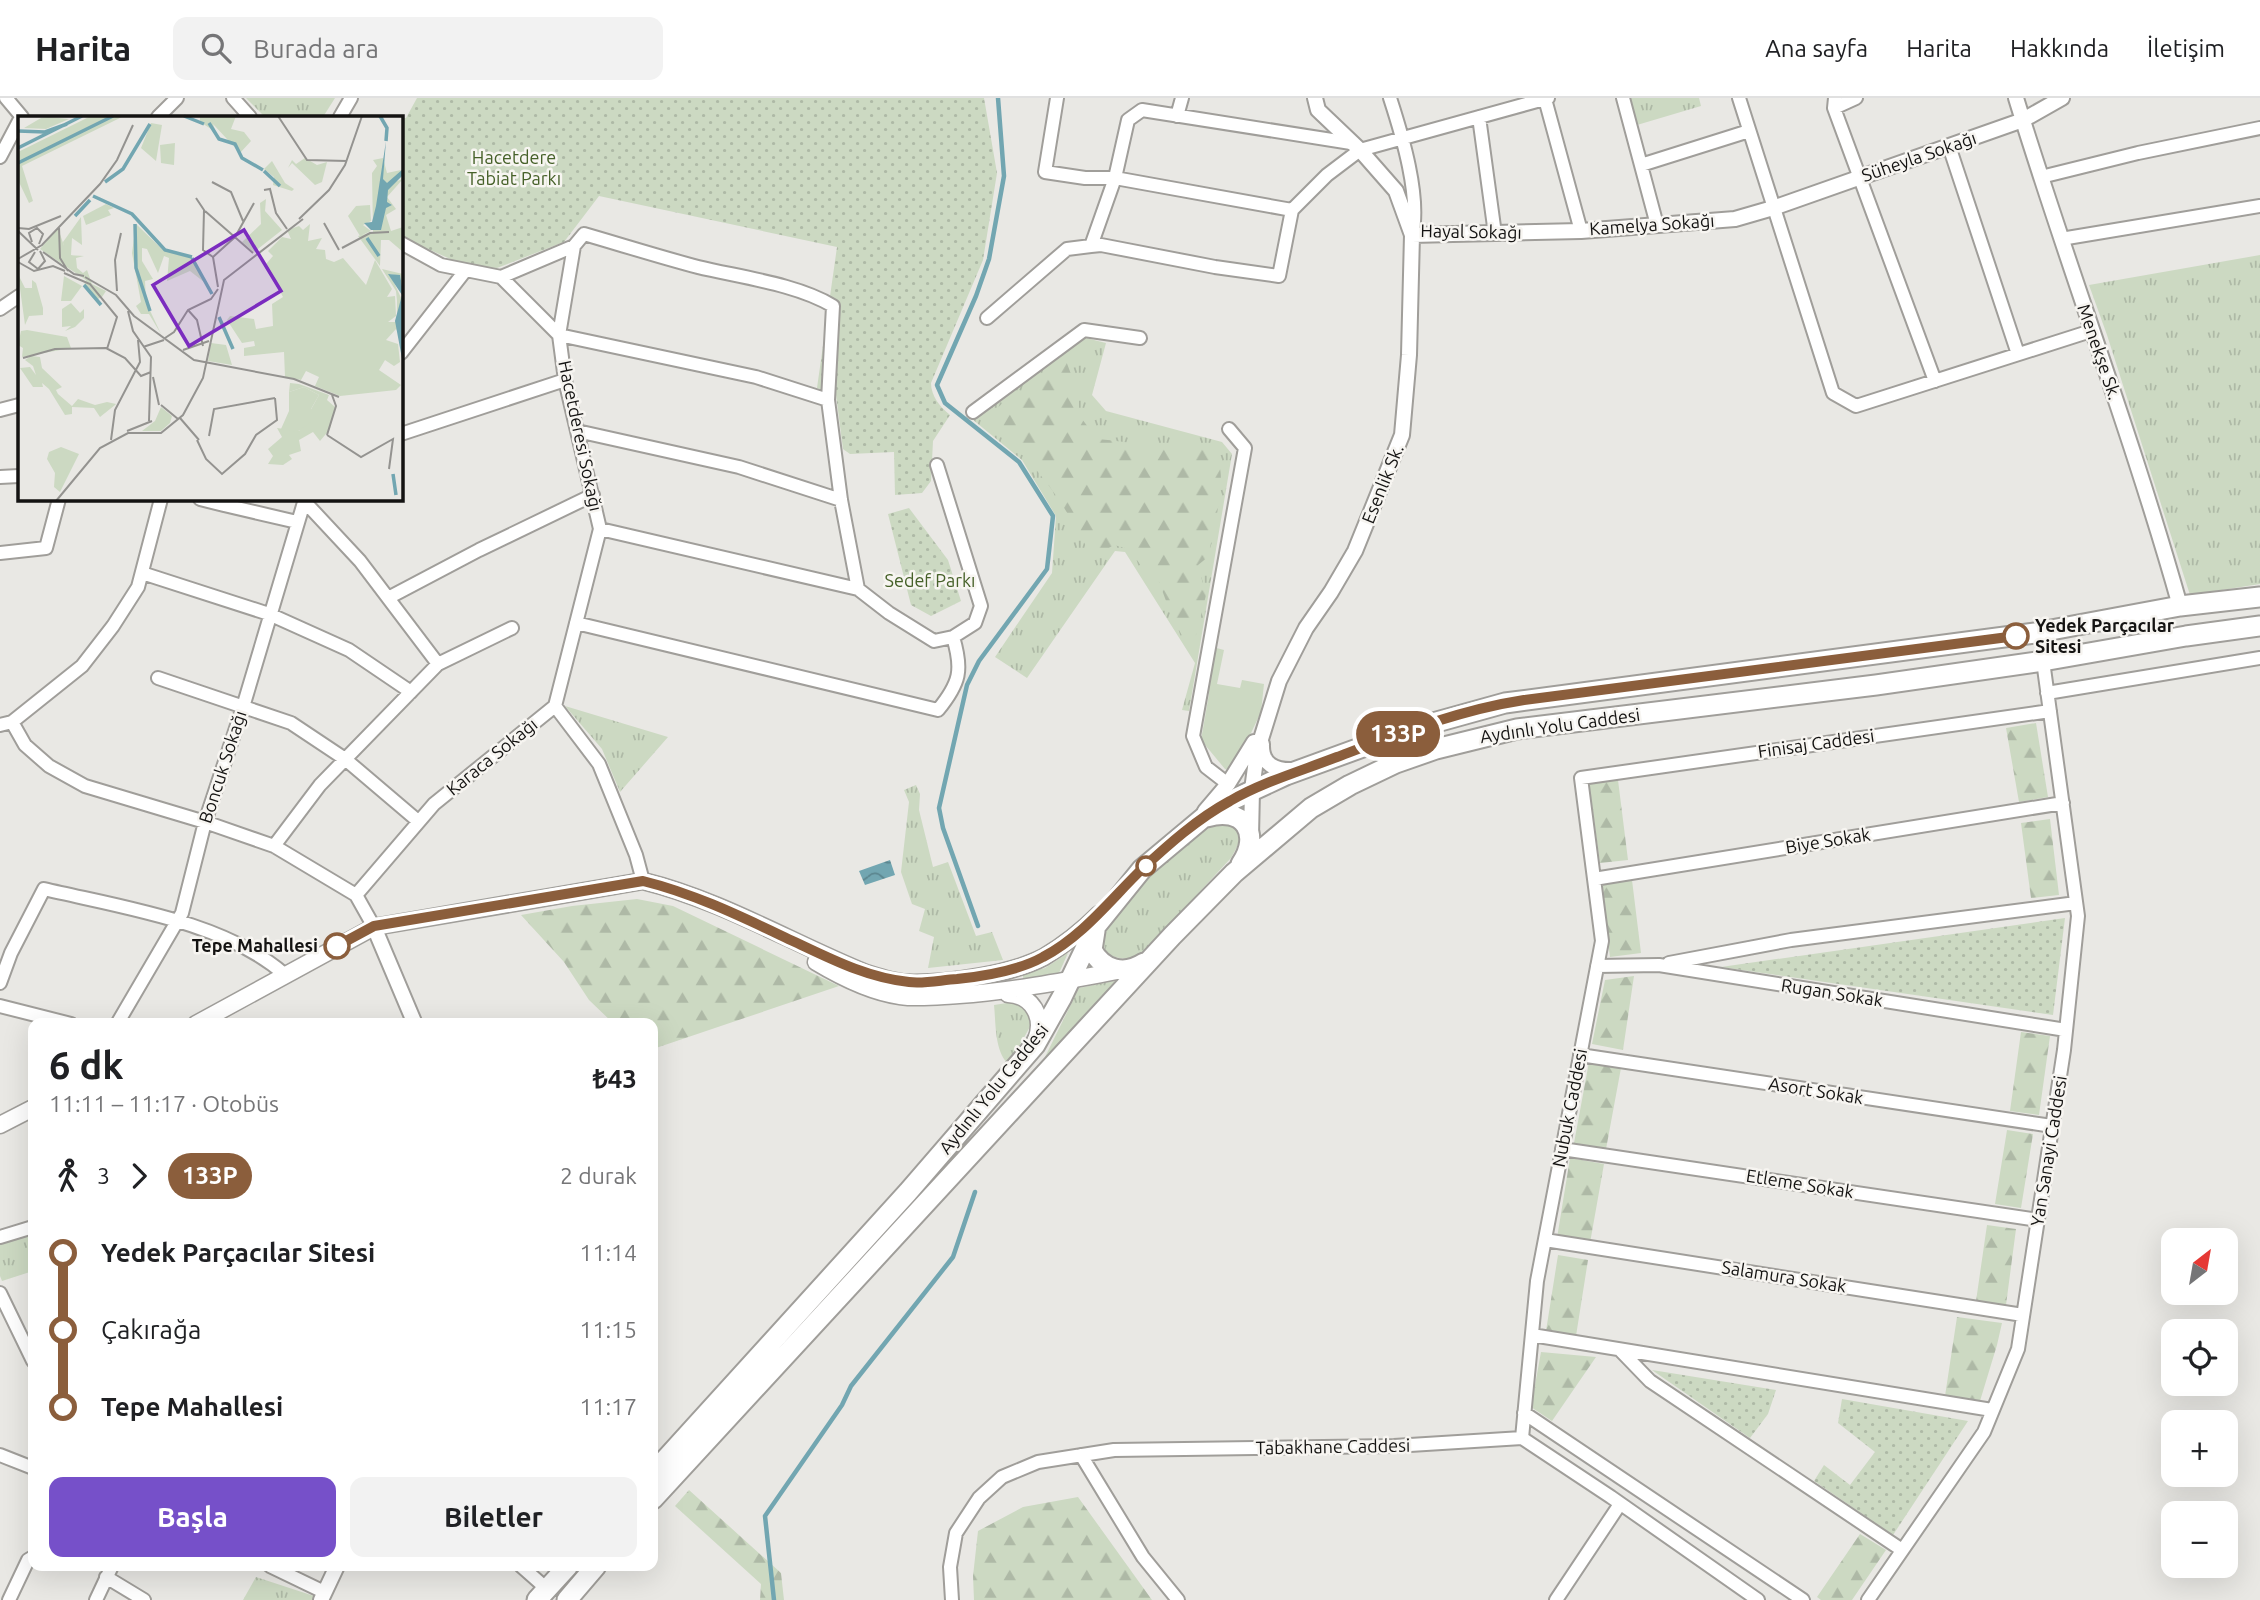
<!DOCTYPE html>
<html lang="tr">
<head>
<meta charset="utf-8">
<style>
  body { margin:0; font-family:Ubuntu,sans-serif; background:#f2f2f2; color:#202124; height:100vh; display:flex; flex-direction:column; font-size:26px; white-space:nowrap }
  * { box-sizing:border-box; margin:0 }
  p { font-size:23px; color:#757577 }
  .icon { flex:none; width:38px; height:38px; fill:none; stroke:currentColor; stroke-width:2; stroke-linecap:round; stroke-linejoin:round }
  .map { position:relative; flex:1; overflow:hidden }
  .panel { position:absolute; left:28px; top:920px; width:630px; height:553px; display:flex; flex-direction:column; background:#fff; border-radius:14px; box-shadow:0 7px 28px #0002 }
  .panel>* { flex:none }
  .badge { padding:0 14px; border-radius:23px; font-size:24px; line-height:46px }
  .needle { width:46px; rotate:31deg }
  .controls { position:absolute; left:2161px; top:1130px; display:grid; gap:14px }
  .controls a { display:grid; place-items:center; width:77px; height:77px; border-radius:14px; background:#fff; box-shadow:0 7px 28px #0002; font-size:35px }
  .map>.badge { position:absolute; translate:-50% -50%; box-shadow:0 0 0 4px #fff }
  .legs { display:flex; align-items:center; gap:10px; height:77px; padding:0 21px; font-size:23px }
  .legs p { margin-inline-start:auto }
  .summary { display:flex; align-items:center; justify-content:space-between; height:119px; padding:0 21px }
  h1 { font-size:38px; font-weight:700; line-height:52px }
  .cta { display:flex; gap:14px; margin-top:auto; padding:14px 21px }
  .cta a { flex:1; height:80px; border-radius:14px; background:#7650c9; color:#fff; font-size:28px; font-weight:700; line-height:80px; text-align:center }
  .cta a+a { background:#f2f2f2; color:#202124 }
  ul { padding:0 21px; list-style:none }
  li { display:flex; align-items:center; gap:24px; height:77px; font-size:26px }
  li i { display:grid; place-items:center; width:10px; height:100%; margin:0 9px; background:currentColor }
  li i::after { content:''; width:18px; height:18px; margin:-9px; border:5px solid; border-radius:50%; background:#fff }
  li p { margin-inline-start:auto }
  li:first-child i { background:linear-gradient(#0000 50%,currentColor 0) }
  li:last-child i { background:linear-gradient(currentColor 50%,#0000 0) }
  header { display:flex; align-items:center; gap:42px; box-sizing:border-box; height:98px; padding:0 35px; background:#fff; border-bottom:2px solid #e0e0e0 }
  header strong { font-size:33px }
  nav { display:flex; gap:38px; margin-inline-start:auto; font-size:24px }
  .search { width:490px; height:63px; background:#f2f2f2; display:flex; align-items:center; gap:18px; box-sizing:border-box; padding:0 24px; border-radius:14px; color:#757577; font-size:26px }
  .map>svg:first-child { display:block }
  .grass { fill:url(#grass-tufts) }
  .forest { fill:url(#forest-firs) }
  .park { fill:url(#park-dots) }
  .garden { fill:#ccd9c2 }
  .water { fill:url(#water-waves) }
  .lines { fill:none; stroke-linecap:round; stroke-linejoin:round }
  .stream { stroke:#72a6b1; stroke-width:4.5 }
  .minor-casing { stroke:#a09e9a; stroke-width:16 }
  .tertiary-casing { stroke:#a09e9a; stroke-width:18 }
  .secondary-casing { stroke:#a09e9a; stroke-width:19 }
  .primary-casing { stroke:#a09e9a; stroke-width:23 }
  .minor { stroke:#fff; stroke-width:12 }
  .tertiary { stroke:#fff; stroke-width:14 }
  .secondary { stroke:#fff; stroke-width:16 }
  .primary { stroke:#fff; stroke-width:19 }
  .line-1-casing { stroke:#fff; stroke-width:16 }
  .line-1 { stroke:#8b5e3c; stroke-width:10 }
  .stop-1-dot { fill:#fff; stroke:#8b5e3c; stroke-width:3.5 }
  .labels { text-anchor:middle; stroke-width:5; stroke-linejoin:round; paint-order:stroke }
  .street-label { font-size:18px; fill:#141312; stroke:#f7f5f1 }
  .park-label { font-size:18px; fill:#466129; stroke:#f7f5f1 }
  .stop-label { font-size:18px; font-weight:bold; fill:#141312; stroke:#f7f5f1; text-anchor:start }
  .inset-river { fill:none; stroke:#72a6b1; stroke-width:3.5 }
  .inset-road { fill:none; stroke:#949390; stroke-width:2 }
  .view { fill:#7b2cbf; fill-opacity:0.15; stroke:#7b2cbf; stroke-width:3.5 }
  .inset-edge { fill:none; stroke:#141312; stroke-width:3.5 }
</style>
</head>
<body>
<header>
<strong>Harita</strong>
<div class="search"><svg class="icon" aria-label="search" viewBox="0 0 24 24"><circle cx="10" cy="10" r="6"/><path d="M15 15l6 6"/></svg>Burada ara</div>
<nav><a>Ana sayfa</a><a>Harita</a><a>Hakkında</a><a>İletişim</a></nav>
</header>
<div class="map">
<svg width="2260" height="1502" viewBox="0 0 2260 1502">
  <defs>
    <pattern id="grass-tufts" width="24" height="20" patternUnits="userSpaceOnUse" patternTransform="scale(1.75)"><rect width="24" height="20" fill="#ccd9c2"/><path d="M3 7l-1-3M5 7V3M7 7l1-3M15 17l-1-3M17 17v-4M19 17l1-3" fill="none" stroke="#aeb9a6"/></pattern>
    <pattern id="forest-firs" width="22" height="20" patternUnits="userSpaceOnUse" patternTransform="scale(1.75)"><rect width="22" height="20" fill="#ccd9c2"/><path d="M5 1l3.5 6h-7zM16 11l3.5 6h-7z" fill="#aeb9a6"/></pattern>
    <pattern id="park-dots" width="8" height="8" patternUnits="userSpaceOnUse" patternTransform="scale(1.75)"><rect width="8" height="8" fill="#ccd9c2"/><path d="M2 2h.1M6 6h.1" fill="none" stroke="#aeb9a6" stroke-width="1.8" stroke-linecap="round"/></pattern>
    <pattern id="water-waves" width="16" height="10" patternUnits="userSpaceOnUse" patternTransform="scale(1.75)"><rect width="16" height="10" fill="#72a6b1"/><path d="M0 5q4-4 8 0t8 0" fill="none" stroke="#5c868f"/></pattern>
  </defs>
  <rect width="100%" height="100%" fill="#e9e8e4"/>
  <path class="grass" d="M246,0H335L323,19H265Z
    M1629,0H1699L1701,8L1637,27Z
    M2260,157V486L2190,497L2107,237L2089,187Z
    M1082,239L1106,245L1092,297L1106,313L1222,344L1232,356L1189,613L1182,612L1195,565L1125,454L1115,453L1027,580L995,559L1052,475L1056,418L1022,362L972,321L974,317Z
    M565,608L668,639L620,694L602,651Z
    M916,687L920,696L919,712L933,769L948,764L976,838L992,834L1003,862L928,870L934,839L919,833L925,811L912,806L901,774L909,704L904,692Z
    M1224,725C1247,734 1241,742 1231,760L1140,858C1129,863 1116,861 1107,855C1104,850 1103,846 1104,840C1113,809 1193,729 1224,725Z
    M1068,855L1059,875L1023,882V876L1045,870Z
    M1114,883L1117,886L1048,961L1045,959L1079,890Z
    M1020,903L1024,906L1032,925L1009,967C994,953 996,925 994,907Z
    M33,1137V1173L2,1183L0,1178V1145Z
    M256,1479L314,1498L312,1502H243Z"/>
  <path class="forest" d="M1060,262L1066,263L1079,297V317L1097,341C1115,342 1133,346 1151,347C1174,348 1207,337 1219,367C1226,385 1212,439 1208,459L1198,467L1206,497L1194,545H1186L1172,519L1159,484L1142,469L1129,451L1114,447L1100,455L1089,454C1062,400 1032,361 986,321L1009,299L1038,285L1045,275Z
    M2036,625L2048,699L2019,704L2006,630Z
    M1618,682L1628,762L1600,765L1589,685Z
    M2050,721L2059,797L2031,800L2021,725Z
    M1632,782L1641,855L1610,859L1601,786Z
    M637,801L673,808L839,888L653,951V926H614L589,902L564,864L521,817L572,808Z
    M1634,878L1623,952L1592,946L1605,882Z
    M2021,934L2050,938L2039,1017L2010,1013Z
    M1589,964L1621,970L1606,1051L1574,1045Z
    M2007,1032L2033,1036L2021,1110L1995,1106Z
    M1570,1060L1604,1066L1590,1145L1557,1140Z
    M1987,1127L2016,1131L2006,1207L1976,1203Z
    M1558,1157L1588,1162L1576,1238L1546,1233Z
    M1957,1219L2002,1225L1997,1247L1980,1303L1945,1298Z
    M1541,1254L1596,1259L1552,1323L1531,1309Z
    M689,1392L781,1475L784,1502H760L761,1486L675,1408Z
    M1078,1399L1152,1502H974L973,1478L978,1433L1023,1409Z
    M1860,1436L1886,1452L1852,1502H1821L1817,1499Z"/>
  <path class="park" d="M417,0H984L997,75L983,162L931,285C931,298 940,309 950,317L933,343L931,383L922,395L895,397L894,354L850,356L843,351L836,297L817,290L837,149L599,98L564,144L497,170L466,168L401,139V20H406Z
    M909,410L948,462L961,503L931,518L911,507L888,416Z
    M2065,820L2053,917L1721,869Z
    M1652,1272L1776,1292L1768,1316L1750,1340Z
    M1842,1301L1968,1323L1893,1437L1814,1383L1824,1367L1850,1387L1875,1354L1838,1325Z"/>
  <path class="garden" d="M1213,549L1224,552L1217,586L1240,590L1242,582L1264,586L1261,614L1233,673L1225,671L1201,642L1209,596L1205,591Z"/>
  <path class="water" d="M890,762L895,777L865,787L859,773Z"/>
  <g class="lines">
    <path class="stream" d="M978,828L943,730L939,710L967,587L979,563L1047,471L1053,418L1019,364L945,305L937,287L976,198L989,161L1004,78L998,0
      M774,1502L765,1418L842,1307L851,1288L953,1159L975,1094"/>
    <defs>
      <path id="minor" d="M6,0L22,19
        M233,0L250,19
        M1057,0L1045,74L1085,80H1115L1292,112
        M1390,0C1402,37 1421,99 1412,137
        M1623,0L1657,127
        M1739,0L1833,295L1856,308L2091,233
        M1835,0L1834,10L1935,283
        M1545,1L1581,133
        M1834,10L1856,0
        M1177,18L1182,0
        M158,19L177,0
        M340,19L351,0
        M1479,19L1495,136
        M1949,48L2018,256
        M0,59L19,23
        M1641,67L1749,33
        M2041,79L2138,55L2260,30
        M2061,141L2260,108
        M401,145L441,167L501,179L559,237L756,279L828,302
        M1091,148L1101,147L1215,169L1279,178L1292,112L1327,77L1360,52L1548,0
        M501,179L574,148L584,136C622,147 660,159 698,169C739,179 797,186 833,208L828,302L841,402L858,491
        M0,211L19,198
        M987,220L1067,151L1091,148L1115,80L1128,22L1142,12L1351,45
        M401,255L465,173
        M0,312L19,307
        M973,314L1084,232L1140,240
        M577,333L739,369L841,402
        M401,336L565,282
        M0,379L19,378
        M200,401L224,407L226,402
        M304,403L360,463L438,566
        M224,407L297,424
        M600,431L858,491L889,515L934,543L953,539L975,525L981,508L937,367
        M0,455L46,450L59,401
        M142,475L269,516L349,552L411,594
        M388,500L479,452L593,397
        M576,525L938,612C960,585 963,572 953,539
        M158,580L291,625L345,661L418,723
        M2047,595L2260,560
        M555,608L600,431L565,282L559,237L574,148
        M555,608L599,666L636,757L643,783
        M12,624L25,647L49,668L85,688L205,724L274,748L356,797L374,829
        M0,627L12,624L82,568L113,528L138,489L161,401
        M1228,686L1206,669L1193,638L1245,350L1229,331
        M274,748L320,687L438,566L512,530
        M1594,781L2063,705
        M356,797L434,706L555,608
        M1669,865L1791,842L2076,805
        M1597,868L1659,867L2066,932
        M0,885L11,855L44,791C120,809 225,824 284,876
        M0,908L71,926
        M117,926L182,815L205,724L243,609L305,401
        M1580,957L2052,1028
        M1562,1051L2038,1122
        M0,1139L33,1129
        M1545,1142L2023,1217
        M0,1195L33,1263
        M1532,1237L1992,1312
        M1620,1252L1650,1283L1902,1452
        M1524,1315L1803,1502
        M1522,1340L1537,1183L1602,843L1581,680L2050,613
        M0,1357L33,1370
        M1081,1357L1143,1459L1178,1502
        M270,1468L324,1494
        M521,1468L547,1491
        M106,1479L144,1502
        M9,1502L28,1462L33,1459
        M96,1502L112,1468
        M952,1502L950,1469L956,1435L979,1400L1002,1379L1038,1364L1114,1352L1394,1348L1522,1340L1611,1399L1758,1502
        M1556,1502L1620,1406
        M1868,1502L1984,1334L2018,1251L2064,952L2078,818L2043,563"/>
      <path id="tertiary" d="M2016,0C2068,170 2132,337 2180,508
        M1412,137L1581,133L1735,121L1773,110L2023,22L2062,0
        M1262,646C1261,667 1276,673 1294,672
        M1205,713L1228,686L1254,644
        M1251,738L1252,692L1257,654L1279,583L1306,530L1331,494L1355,453L1402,337L1409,257L1412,137L1396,93L1360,52L1318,12L1315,0
        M374,829L415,926
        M321,1502L337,1468"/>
      <path id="secondary" d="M816,864C841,879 870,894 900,898C919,901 939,898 959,897C1014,893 1068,882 1123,872
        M1008,896C1032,897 1045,919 1036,942
        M196,926L374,829L643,783C721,802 792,845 866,875C882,880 897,885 914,885C950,885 1012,876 1044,859C1064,847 1083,832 1099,816
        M0,1027L33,1010"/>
      <path id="primary" d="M1207,719C1243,708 1262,735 1241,766
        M1095,833L1092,852C1103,872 1124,878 1144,865
        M653,1375L908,1094L1035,947L1062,899L1096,828L1142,771L1203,720L1230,703L1286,677L1415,630L1505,605L2035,535L2180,508L2260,499
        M653,1401L1172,838L1234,775L1311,710L1350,687L1396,665L1436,651L1517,631L1876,587L2043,563L2186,538L2260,528
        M537,1502L568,1468
        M567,1502L596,1468"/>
    </defs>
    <use href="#minor" class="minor-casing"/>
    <use href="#tertiary" class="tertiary-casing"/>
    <use href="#secondary" class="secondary-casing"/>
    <use href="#primary" class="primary-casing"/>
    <use href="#minor" class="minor"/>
    <use href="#tertiary" class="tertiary"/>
    <use href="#secondary" class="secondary"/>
    <use href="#primary" class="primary"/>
  </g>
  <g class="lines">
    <defs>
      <path id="line-1" d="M337,848L374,828L643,783C696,796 746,821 795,844C831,861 868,880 909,884C924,886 941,882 957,881C985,878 1018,873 1043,859C1083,838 1110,802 1142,771C1169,746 1197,721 1230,703C1263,684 1301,673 1337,659C1398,636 1459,612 1524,602L2016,538"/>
    </defs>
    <use href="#line-1" class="line-1-casing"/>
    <use href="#line-1" class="line-1"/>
  </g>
  <g class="stop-1-dot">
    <circle cx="2016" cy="538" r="12"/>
    <circle cx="1146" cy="768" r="9"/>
    <circle cx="337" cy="848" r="12"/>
  </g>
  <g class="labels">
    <g class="street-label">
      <text transform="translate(1919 59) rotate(-19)" y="6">Süheyla Sokağı</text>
      <text transform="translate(1652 127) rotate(-4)" y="6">Kamelya Sokağı</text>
      <text transform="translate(1471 134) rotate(1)" y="6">Hayal Sokağı</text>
      <text transform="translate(2099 254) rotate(71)" y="6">Menekşe Sk.</text>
      <text transform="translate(580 338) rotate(78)" y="6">Hacetderesi Sokağı</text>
      <text transform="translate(1383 386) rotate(-68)" y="6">Esenlik Sk.</text>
      <text transform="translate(1560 628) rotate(-8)" y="6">Aydınlı Yolu Caddesi</text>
      <text transform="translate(1816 646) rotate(-8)" y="6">Finisaj Caddesi</text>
      <text transform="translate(492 659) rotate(-39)" y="6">Karaca Sokağı</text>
      <text transform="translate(223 669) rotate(-72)" y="6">Boncuk Sokağı</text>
      <text transform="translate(1828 743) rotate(-9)" y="6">Biye Sokak</text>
      <text transform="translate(1832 895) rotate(9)" y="6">Rugan Sokak</text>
      <text transform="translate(994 991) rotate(-51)" y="6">Aydınlı Yolu Caddesi</text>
      <text transform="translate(1816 993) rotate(9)" y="6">Asort Sokak</text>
      <text transform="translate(1570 1010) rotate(-79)" y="6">Nubuk Caddesi</text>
      <text transform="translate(2049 1053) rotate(-81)" y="6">Yan Sanayi Caddesi</text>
      <text transform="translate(1800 1086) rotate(9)" y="6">Etleme Sokak</text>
      <text transform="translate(1784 1179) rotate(9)" y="6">Salamura Sokak</text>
      <text transform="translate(1333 1349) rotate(-1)" y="6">Tabakhane Caddesi</text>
    </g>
    <g class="park-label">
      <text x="514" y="66">Hacetdere<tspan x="514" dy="21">Tabiat Parkı</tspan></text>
      <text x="930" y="489">Sedef Parkı</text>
    </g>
    <g class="stop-label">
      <text x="2035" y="534">Yedek Parçacılar<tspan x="2035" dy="21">Sitesi</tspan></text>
      <text x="318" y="854" text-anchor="end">Tepe Mahallesi</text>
    </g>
  </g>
  <g transform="translate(18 18)">
    <rect width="385" height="385" fill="#e9e8e4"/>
    <path d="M73,0H106L4,50L15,85L11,87L0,64V36ZM218,0L213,13L226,16L233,25L222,37L195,8L198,16L182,6V0ZM23,2L30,1L51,3L28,13L6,12ZM157,27L156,49L143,47L142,29ZM287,42L299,49L309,46L304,66L297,69L274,47L270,52L274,44L278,48ZM365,42L369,57L383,54L379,65L385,63L369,81L378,93L368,99L373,115L385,111V136L371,124H363L362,150L340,120L355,116L354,57L359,50L355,44ZM254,45L267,67L276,73L274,75L255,69L256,61L246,53ZM248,83L247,95L264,114L236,136L224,126L243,108L242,87ZM40,112L49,139L66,140L58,142L59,152L65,157L69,154L74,168L88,175L84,181L80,183L66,169L68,164L22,133ZM53,187L62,197L66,193V202L57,211L47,215L53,210L44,211V193ZM9,214L49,221L53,232L4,241L5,232L0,229L3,215ZM13,240L22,241L24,252L44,271L38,274L40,278L54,290L60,283L77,289L89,286L98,288L97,289L82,301L76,292L54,291V298L47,299L31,273L24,267L25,271H15L2,252L12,251L18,259L15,250L7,244ZM272,267L281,268L311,279L309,284L317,291L312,313L302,325L295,316L281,324L283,335L271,339L274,343L265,349L250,348L255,340L250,333L264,321L259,312L281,315L301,279L286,271L271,276Z" fill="#ccd9c2"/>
    <path d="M133,7L144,9L138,45L123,32ZM88,88L96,92L90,94L93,99L68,109L65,100ZM63,101L64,129L54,122L53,139L59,142H47L45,126ZM292,108L290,125L304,122L298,133L307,134L308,143L316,146L325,142L348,169L357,144L374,173L369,181L377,180L378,200L370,206H377L379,199V185L378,175L364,153L385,158V176L382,160L372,158L384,184L381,217L378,213L368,224L380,228L382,246L376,250L367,244L361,254L383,269L378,274L322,280L297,270L301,261L288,255L283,264L267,261L266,236L226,240V232L237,230L236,225L224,227L209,204L212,200L236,203L238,213L255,210L254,188L265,181L248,148L255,140L250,135L264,121L273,123L269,114L281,110L285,114ZM0,158L7,172H14V164L18,167L25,192V199L11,200L7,209ZM46,160L64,170L53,185H43Z" fill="#ccd9c2"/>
    <path d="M143,291L154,300L152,307L143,315H124L137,305Z" fill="#ccd9c2"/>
    <path d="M352,89L353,105L345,109L353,115L342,120L330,100L338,90ZM118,108L145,134L172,140L186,166L172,155L149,165L151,142L146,140L140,157L129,133L124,132V145L135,163L127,165L128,186L143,218L131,198H123L118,190L123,186L114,137ZM193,227L208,229L214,249L190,245ZM286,271L301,279L293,293V306L279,316L263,313L271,295V276ZM43,331L61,338L42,376L36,371L37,357L29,343L31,336Z" fill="#ccd9c2"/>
    <path d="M368,25L365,63L369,67L385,53V59L370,74L369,86L374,89L368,92L363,114H353L346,107L354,106L358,90ZM370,158L382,159L385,176V248L377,205L384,179Z" fill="#72a6b1"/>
    <path class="inset-river" d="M166,0L186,8M362,0L369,12L368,25M191,7L201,23L217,28L224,42L245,54M0,15L27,16L49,8M0,32L64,0M0,47L95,0M246,55L262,70M87,66L105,53L132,8M75,80L114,98L147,134L174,141M57,100L72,84M117,108L118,152L132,195M349,122L361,140M174,142L194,178M66,169L83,189M201,201L215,233M375,358L378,379"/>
    <path class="inset-road" d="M260,0L289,44L329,45M194,66L213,76L225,105M246,74L252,73L258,97L269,113M178,82L186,94L185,134L195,141M187,95L235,137M281,103L311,74L327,49L344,0M306,107L321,134M41,111L42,142L50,155M0,112L11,113L43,100M0,115L20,134M14,126L11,117L19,112L25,118L21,128M324,132L352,117L371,116M17,136L11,146L20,153L27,145L22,135M25,136L56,158L66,160M195,141L217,121L236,87M195,141L200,171M0,143L24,129L82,68L99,44L115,9M0,146L16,155L35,150L47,155M46,157L72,168L99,201L89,233M67,161L98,179L116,200L176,244L276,263L321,281M99,175L97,144L103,117M170,194L179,204L185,230M110,195L115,215L133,241L131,305M147,222L156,216L170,194L193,183L200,173M125,231L146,224M165,234L191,225M5,242L37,233L88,232L107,242L123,260L133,256M135,261L141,289M143,289L160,303M162,302L181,324M109,315L134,305M309,319L343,341L375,323L371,353M309,319L318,290L314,279M191,320L196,293L257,282M93,324L97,294L122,246L120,224M179,324L188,343L204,358L227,338L238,319L259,304L257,282M38,385L82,332L110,317H143L165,299L185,262L206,164L285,103"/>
    <path class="view" d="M226,114L263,175L171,230L135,169Z"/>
    <rect width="385" height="385" class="inset-edge"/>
  </g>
</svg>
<div class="controls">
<a><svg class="needle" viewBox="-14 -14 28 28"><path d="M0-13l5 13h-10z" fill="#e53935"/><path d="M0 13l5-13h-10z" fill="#757577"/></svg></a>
<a><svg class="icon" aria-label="locate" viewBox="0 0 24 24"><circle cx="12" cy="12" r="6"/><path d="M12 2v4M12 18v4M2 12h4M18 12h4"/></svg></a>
<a>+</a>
<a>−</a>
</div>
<b class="badge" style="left:1398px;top:636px;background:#8b5e3c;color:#fff">133P</b>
<section class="panel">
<div class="summary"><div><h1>6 dk</h1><p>11:11 – 11:17 · Otobüs</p></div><b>₺43</b></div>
<div class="legs"><svg class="icon" aria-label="walk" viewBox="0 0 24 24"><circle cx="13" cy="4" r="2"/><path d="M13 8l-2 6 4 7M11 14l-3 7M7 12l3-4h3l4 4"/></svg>3<svg class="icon" aria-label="forward" viewBox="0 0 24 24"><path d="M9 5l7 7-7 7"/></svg><b class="badge" style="background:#8b5e3c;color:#fff">133P</b><p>2 durak</p></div>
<ul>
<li><i style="color:#8b5e3c"></i><b>Yedek Parçacılar Sitesi</b><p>11:14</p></li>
<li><i style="color:#8b5e3c"></i><span>Çakırağa</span><p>11:15</p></li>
<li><i style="color:#8b5e3c"></i><b>Tepe Mahallesi</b><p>11:17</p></li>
</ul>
<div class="cta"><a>Başla</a><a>Biletler</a></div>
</section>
</div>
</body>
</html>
